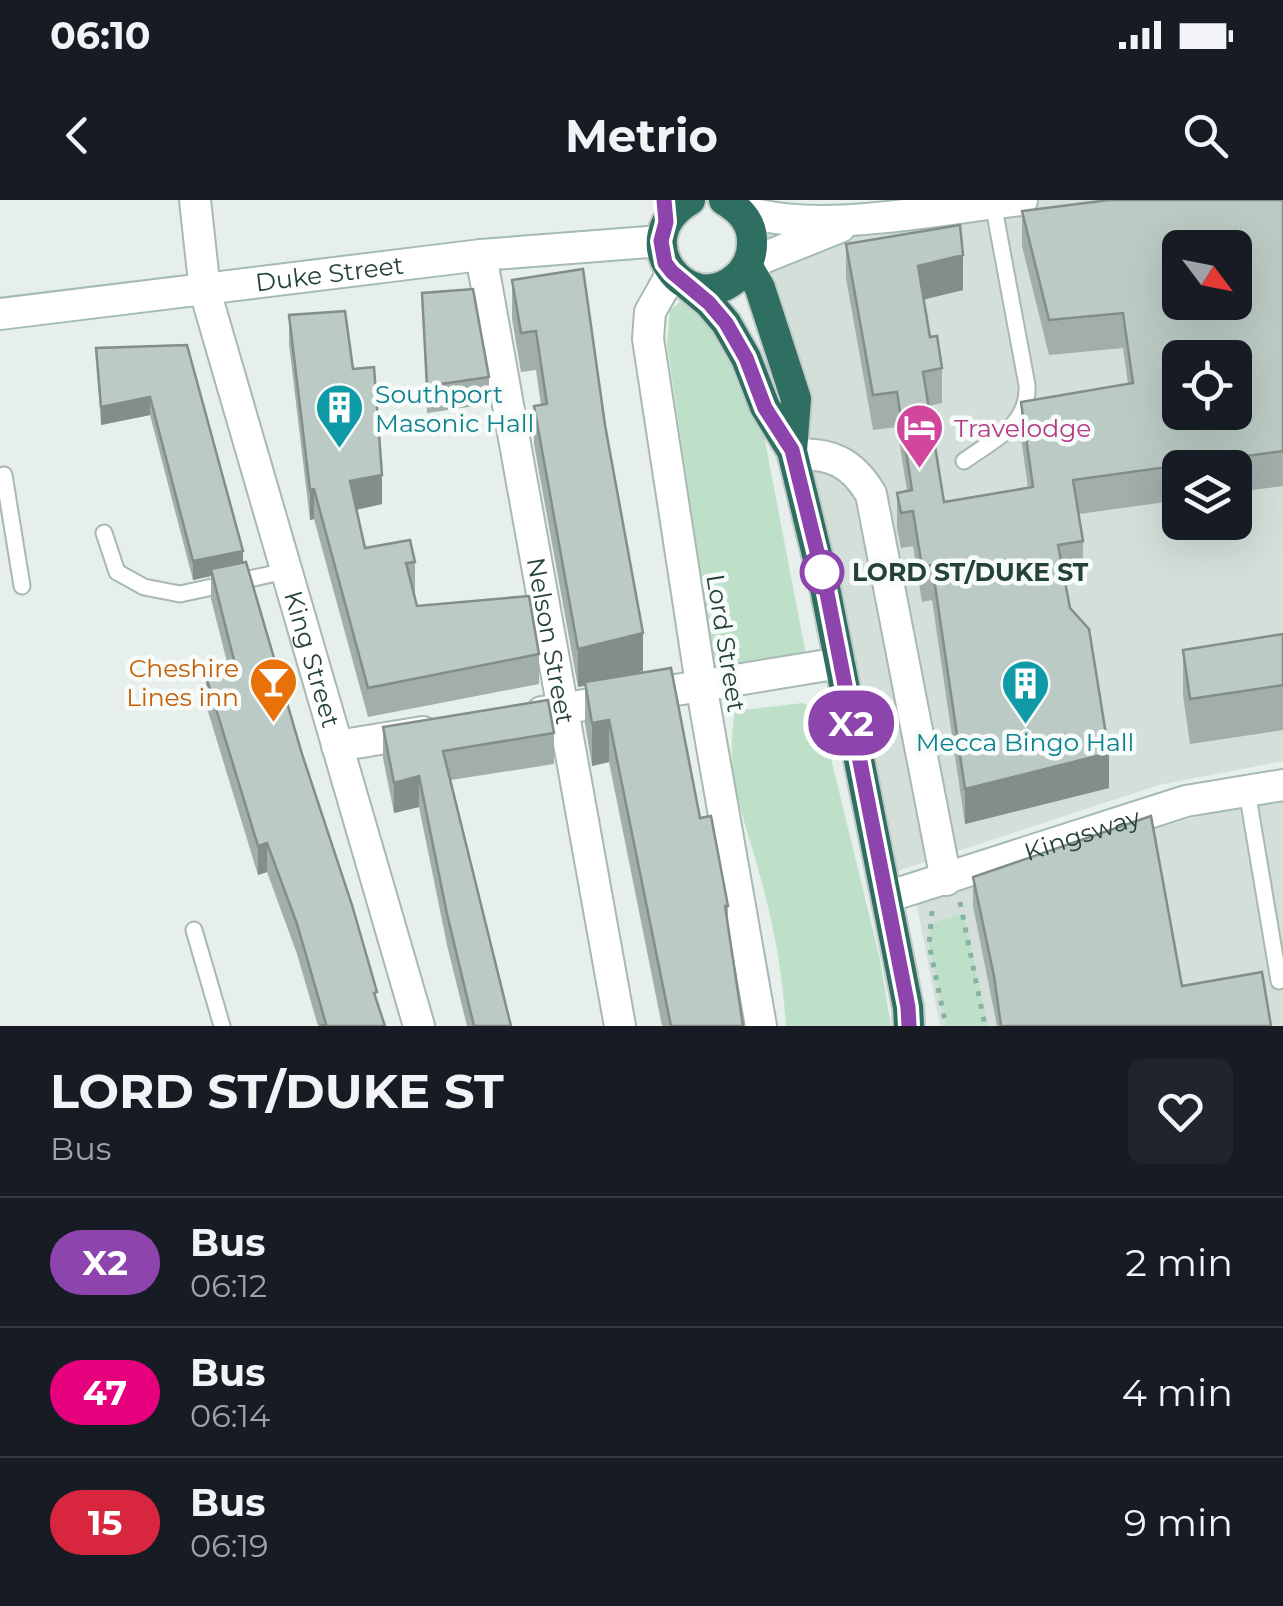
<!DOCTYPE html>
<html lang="en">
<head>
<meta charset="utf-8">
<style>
  body { margin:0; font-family:Montserrat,sans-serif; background:#20242c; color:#f1f3f6; height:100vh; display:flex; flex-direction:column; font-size:38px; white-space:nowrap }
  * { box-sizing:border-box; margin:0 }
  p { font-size:32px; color:#9ea1a6 }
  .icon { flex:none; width:55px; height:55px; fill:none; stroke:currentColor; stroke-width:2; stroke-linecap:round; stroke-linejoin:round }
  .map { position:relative; height:826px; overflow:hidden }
  .sheet { display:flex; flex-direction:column; background:#171b24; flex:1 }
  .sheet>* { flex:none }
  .badge { padding:0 20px; border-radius:32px; font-size:35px; line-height:65px }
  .needle { width:65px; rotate:122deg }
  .controls { position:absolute; left:1162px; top:30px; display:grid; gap:20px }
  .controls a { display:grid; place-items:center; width:90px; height:90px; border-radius:15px; background:#171b24; box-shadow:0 10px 40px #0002; font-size:50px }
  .map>.badge { position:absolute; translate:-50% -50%; box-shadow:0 0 0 5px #fff }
  .round { display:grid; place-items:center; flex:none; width:105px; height:105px; border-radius:15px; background:#20242c }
  .headline { display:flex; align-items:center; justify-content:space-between; height:170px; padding:0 50px }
  h1 { font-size:48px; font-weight:700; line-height:75px }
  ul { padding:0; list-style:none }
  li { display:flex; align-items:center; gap:30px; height:130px; padding:0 50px; border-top:2px solid #363941 }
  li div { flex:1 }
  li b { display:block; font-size:38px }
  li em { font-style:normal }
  li .badge { min-width:110px; font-weight:700; text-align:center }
  .status { display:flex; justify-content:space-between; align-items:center; height:70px; padding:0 50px; background:#171b24; direction:ltr }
  .status svg { height:28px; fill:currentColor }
  header { display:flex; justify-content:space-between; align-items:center; height:130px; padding:0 50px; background:#171b24; font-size:45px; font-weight:700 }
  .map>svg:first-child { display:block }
  .built { fill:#d4dfda; fill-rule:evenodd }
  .green { fill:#bfe0c8 }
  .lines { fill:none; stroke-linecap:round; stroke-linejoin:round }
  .lane-casing { stroke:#a8b8b2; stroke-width:19 }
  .street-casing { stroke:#a8b8b2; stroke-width:34 }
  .secondary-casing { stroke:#a4bbb3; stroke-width:34 }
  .highway-casing { stroke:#c2cac8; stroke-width:34 }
  .path { stroke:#86b3a5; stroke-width:5; stroke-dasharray:5 8; stroke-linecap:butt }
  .lane { stroke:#fff; stroke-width:15 }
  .street { stroke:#fff; stroke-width:30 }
  .secondary { stroke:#fff; stroke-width:30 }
  .highway { stroke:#2f6f62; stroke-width:30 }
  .wall { fill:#a1aea9 }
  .shaded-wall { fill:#838d89 }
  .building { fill:#bbcac4; stroke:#838d89; stroke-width:2.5; fill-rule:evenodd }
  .line-casing { stroke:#fff; stroke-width:22 }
  .line { stroke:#8e44ad; stroke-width:15 }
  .stop-dot { fill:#fff; stroke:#8e44ad; stroke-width:5 }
  .labels { text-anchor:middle; stroke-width:9; stroke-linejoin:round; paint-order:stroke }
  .street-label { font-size:25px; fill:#24423a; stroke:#f7fbf9 }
  .culture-label { font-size:25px; fill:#0d838f; stroke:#f7fbf9; text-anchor:start }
  .hotel-label { font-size:25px; fill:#b23c85; stroke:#f7fbf9; text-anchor:start }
  .stop-label { font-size:25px; font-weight:bold; fill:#24423a; stroke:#f7fbf9; text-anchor:start }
  .food-label { font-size:25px; fill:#c56008; stroke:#f7fbf9; text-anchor:end }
</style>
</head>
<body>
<div class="status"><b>06:10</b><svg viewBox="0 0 49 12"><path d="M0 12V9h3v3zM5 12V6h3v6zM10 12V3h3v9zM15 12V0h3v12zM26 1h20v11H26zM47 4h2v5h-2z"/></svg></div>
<header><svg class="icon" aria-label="back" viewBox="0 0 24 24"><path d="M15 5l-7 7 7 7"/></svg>Metrio<svg class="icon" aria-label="search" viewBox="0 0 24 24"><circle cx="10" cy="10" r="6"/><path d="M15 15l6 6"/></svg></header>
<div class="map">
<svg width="1283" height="826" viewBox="0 0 1283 826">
  <rect width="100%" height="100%" fill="#e6efeb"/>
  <path class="built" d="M1020,0H1283V561L1159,585L882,676L756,18ZM1180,48H1235V102H1180ZM1180,158H1235V212H1180ZM1180,268H1235V322H1180Z
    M1283,600V826H940L916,700L1219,610Z"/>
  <path class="green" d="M681,101L693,106L718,128L762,225L806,455L715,471L667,145L670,110Z
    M803,503L815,510L824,530L879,755L891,826H786C783,775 773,721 759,672C743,612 724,576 735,511Z
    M963,713L988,826H946L929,744L931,724Z"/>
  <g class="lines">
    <defs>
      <path id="lane" d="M964,261C994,239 1029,226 1027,185L993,3
        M0,276L4,275L22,386
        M104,333L117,372L144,387L180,394L286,371
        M1247,591L1279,781
        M194,730L222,826"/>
      <g id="street">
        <path id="s1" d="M195,0L205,91L419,826"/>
        <path id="s2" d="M481,55L620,826"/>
        <path d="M672,73L650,112L648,139L701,484L761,826"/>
        <path d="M793,255C830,252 852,262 871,294L946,680"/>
        <path d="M542,512L840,463"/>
        <path d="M337,546L423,532"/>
      </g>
      <g id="secondary">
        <path d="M738,9C815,37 940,8 1022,0"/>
        <path d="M748,64L840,27"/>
        <path id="s3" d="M0,114L481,55L661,41"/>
        <path id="s4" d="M887,697L1186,601L1283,585"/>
      </g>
      <path id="highway" d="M690,0C624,39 688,119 736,78C746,69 752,57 752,44C753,23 741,10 724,0
        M747,65L760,88L796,199L792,251L825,388L908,807L909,826
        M685,83L709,103L726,123L746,158L765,207L792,251"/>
    </defs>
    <use href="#lane" class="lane-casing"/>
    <use href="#street" class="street-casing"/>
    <use href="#secondary" class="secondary-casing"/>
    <use href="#highway" class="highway-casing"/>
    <path class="path" d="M960,702L985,826
      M932,711L929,744L946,826"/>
    <use href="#lane" class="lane"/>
    <use href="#street" class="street"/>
    <use href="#secondary" class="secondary"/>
    <use href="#highway" class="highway"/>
  </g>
  <path class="wall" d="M1283,0V286L1235,292V268H1180V300L1079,314L1083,341V375L1064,378L1109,588L965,624L932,400L922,402L913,346L901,348L897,328V293L907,291L897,227L873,230L846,78V44L963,90L924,99L930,137L942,168V203L929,206L944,302L1028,288L1021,237V202L1128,184L1123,148L1049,155L1022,46V11Z
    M512,80L605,225L643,471L630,474L700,618L728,706V726L743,826H662L609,562L592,566L585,524V486L578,487L534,244V206L541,205L536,170L521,172L512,119Z
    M422,93L489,177V204L427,213Z
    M289,115L353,169L382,304L356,310L365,348L415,362V391L414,392L417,406L539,454V484L368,517L314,319L310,320L289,144Z
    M187,145L243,363L385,826H318L297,754L267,672L258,675L206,505V476L229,470L211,399V376L193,380L150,215L101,225L96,148Z
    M1283,434V530L1190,544L1183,495V450Z
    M383,527L554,533V564L451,580L511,826H467L447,745L419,607L394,613L383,558Z
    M973,677L1182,786L1271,826H997L973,706Z"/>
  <path class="shaded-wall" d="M963,55V90L918,101V66Z
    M150,197V215L101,225V207Z
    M382,275V304L350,311V281Z
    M314,289V319L310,320V290Z
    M243,351V369H211V376L193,380V361Z
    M643,433V471L578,487V449Z
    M609,520V562L592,566V523Z
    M1109,553V588L965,624V589Z
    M419,576V607L394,613V583Z
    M267,643V672L258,675V646Z"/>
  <path class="building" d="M1109,0H1283V251L1073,280L1083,341L1058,345L1070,408L1089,429L1109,553L965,589L932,365L922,367L913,311L901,313L897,293L912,290L897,192L873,195L846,44L960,25L963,55L918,66L930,137L937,136L942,168L923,172L944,302L1033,287L1021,202L1133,183L1123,113L1049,120L1022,11ZM1180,48H1235V102H1180ZM1180,158H1235V212H1180Z
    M583,69L605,225L643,433L578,449L534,206L547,204L536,131L521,133L512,80Z
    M473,89L489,177L427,186L422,93Z
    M345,111L353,169L374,167L382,275L350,281L365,348L410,340L415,362L406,363L417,406L529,396L539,454L368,488L314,289L310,290L289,115Z
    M187,145L243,351L193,361L150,197L101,207L96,148Z
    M246,362L302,554L352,705L377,792L374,793L385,826H320L326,824L297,724L267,643L258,646L206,476L236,468L211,369Z
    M1283,434V485L1190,499L1183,450Z
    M671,468L700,618L711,616L728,706H725L743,826H671L609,520L592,523L585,482Z
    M548,500L554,533L443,551L511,826H474L447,714L419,576L394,583L383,527Z
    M1151,616L1182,786L1262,772L1271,826H1001L994,776L973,677Z"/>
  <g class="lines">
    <defs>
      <path id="line" d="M664,0L666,22L661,41L665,63L672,72L709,103L726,123L746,158L765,208L792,250L826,388L908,807L909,826"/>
    </defs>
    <use href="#line" class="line-casing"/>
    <use href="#line" class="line"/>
  </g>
  <defs>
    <symbol id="building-pin" viewBox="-11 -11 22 30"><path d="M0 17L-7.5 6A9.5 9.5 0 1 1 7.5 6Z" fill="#0f9aa8" stroke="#f7fbf9"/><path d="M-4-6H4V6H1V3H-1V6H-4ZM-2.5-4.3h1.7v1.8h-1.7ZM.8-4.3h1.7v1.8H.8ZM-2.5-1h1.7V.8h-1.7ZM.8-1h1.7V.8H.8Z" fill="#fff"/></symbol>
    <symbol id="hotel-pin" viewBox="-11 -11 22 30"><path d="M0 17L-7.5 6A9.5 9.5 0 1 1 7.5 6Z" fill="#d1479c" stroke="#f7fbf9"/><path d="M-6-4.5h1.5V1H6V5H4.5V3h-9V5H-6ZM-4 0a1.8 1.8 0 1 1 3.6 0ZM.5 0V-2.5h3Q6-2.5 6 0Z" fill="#fff"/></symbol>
    <symbol id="bar-pin" viewBox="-11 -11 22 30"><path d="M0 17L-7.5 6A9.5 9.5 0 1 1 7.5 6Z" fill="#e8710a" stroke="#f7fbf9"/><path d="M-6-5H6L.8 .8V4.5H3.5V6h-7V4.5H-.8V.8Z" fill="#fff"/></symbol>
  </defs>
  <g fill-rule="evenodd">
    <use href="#building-pin" x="312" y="180" width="55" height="75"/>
    <use href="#hotel-pin" x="892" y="200" width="55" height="75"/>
    <use href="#bar-pin" x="246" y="454" width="55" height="75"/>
    <use href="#building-pin" x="998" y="456" width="55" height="75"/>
  </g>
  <circle class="stop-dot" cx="822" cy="372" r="20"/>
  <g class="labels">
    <g class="street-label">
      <text dy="9" stroke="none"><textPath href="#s3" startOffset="332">Duke Street</textPath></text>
      <text dy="9" stroke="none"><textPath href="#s2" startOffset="392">Nelson Street</textPath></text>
      <text transform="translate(726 443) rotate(81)" y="9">Lord Street</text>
      <text dy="9" stroke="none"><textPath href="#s1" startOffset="475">King Street</textPath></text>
      <text dy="9" stroke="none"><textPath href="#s4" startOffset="205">Kingsway</textPath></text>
    </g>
    <g class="culture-label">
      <text x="375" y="203">Southport<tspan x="375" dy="29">Masonic Hall</tspan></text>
      <text x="1025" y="551" text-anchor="middle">Mecca Bingo Hall</text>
    </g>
    <g class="hotel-label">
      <text x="954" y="237">Travelodge</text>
    </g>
    <g class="stop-label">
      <text x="852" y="381">LORD ST/DUKE ST</text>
    </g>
    <g class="food-label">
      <text x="239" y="477">Cheshire<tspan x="239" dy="29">Lines inn</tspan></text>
    </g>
  </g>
</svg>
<div class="controls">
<a><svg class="needle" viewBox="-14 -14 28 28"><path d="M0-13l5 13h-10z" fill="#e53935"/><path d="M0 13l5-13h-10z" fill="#9ea1a6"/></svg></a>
<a><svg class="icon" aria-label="locate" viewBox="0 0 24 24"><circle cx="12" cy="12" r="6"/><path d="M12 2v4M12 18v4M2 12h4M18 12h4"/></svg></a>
<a><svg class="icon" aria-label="layers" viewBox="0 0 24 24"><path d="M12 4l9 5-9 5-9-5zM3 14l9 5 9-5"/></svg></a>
</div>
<b class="badge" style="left:851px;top:523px;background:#8e44ad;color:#fff">X2</b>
</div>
<section class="sheet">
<div class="headline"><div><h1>LORD ST/DUKE ST</h1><p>Bus</p></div><a class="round"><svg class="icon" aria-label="heart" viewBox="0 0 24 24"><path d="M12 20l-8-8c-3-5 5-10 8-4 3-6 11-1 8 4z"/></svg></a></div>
<ul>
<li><span class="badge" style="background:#8e44ad;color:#fff">X2</span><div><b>Bus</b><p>06:12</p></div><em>2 min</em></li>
<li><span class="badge" style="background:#e6007e;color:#fff">47</span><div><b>Bus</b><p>06:14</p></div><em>4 min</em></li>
<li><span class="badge" style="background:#d7263d;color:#fff">15</span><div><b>Bus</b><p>06:19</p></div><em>9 min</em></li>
</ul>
</section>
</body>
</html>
